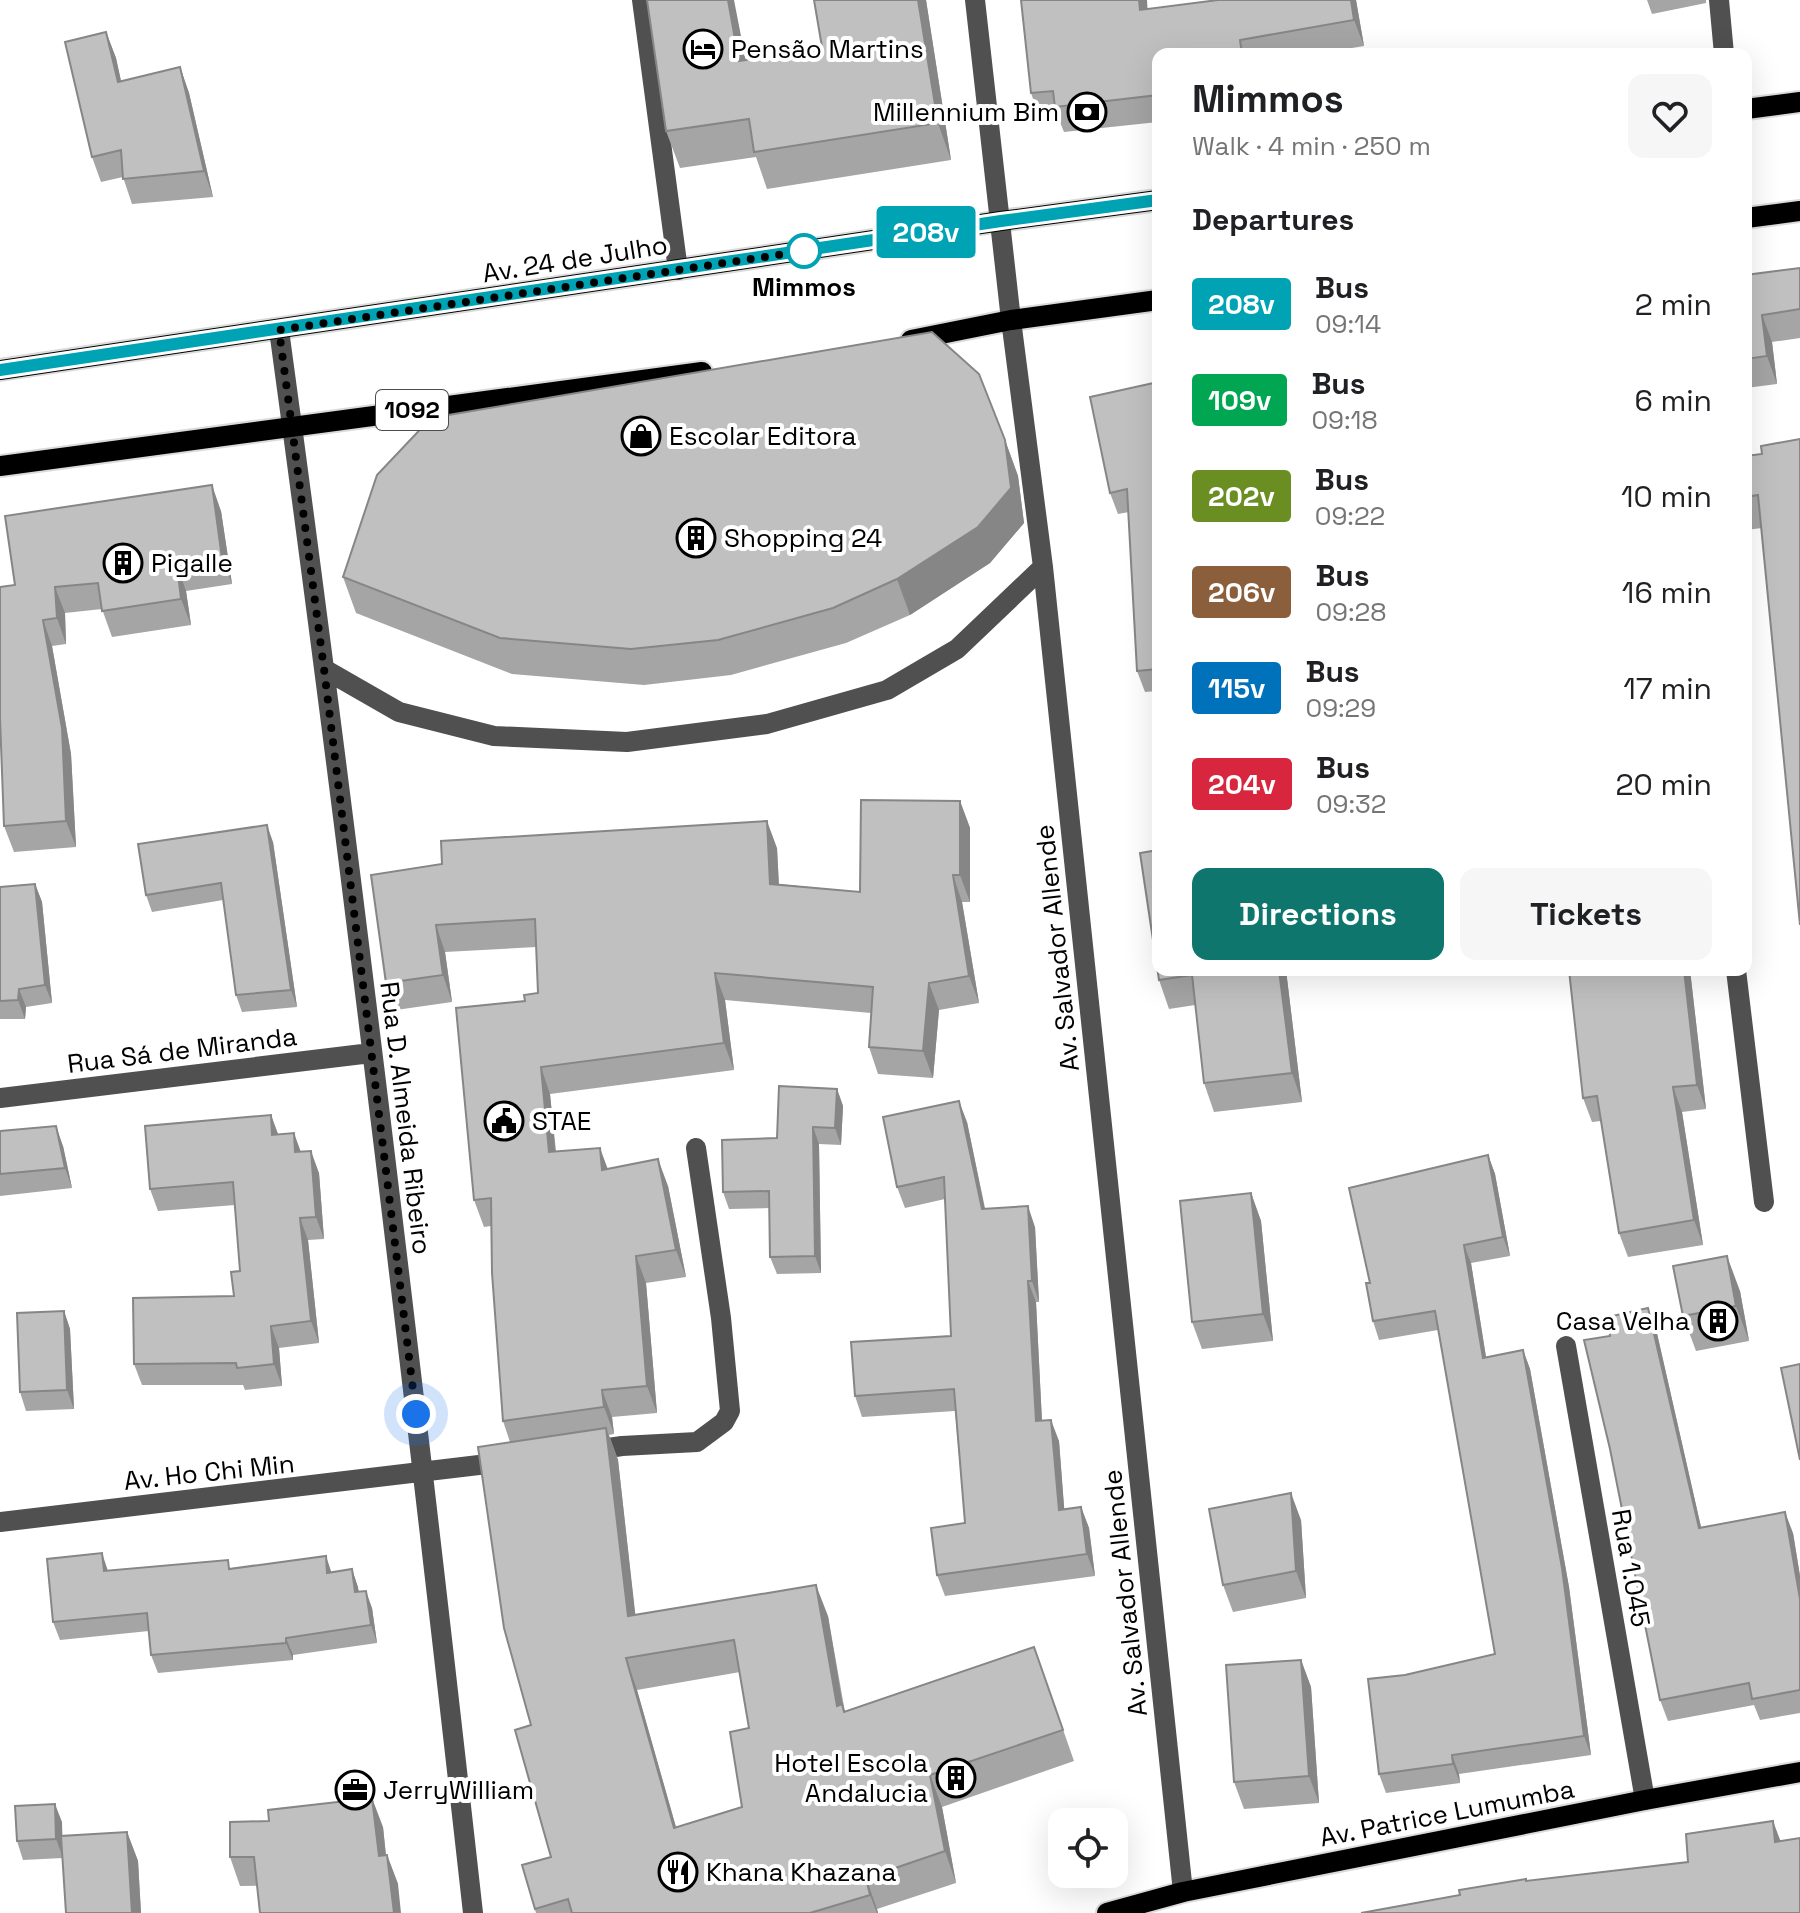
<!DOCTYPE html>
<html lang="en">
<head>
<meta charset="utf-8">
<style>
  body { margin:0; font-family:"Space Grotesk",sans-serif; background:#f6f6f6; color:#202124; height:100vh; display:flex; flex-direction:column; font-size:30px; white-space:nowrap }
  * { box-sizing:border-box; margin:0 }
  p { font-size:26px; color:#757577 }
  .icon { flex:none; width:44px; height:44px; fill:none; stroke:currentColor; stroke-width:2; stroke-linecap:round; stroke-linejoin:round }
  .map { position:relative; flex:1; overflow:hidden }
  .drawer { position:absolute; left:1152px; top:48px; width:600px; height:928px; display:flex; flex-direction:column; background:#fff; border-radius:16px; box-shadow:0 8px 32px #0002 }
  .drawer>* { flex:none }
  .badge { padding:0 16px; border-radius:6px; font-size:28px; line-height:52px }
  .fabs { position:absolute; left:1048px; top:1808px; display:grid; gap:16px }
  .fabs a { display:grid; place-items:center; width:80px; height:80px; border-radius:16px; background:#fff; box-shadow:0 8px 32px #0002; font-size:40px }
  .you { position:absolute; width:40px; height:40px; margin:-20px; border:6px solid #fff; border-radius:50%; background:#1a73e8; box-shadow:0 0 0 12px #1a73e833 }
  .map>.badge { position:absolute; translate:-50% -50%; box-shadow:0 0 0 4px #fff }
  h2 { padding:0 40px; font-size:30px; line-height:72px }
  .round { display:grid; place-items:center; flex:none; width:84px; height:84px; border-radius:16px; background:#f6f6f6 }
  .overview { display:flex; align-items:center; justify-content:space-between; height:136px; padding:0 40px }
  h1 { font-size:38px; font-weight:800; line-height:60px }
  .primary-button { display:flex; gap:16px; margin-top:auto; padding:16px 40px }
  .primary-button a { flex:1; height:92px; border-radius:16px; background:#0f766e; color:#fff; font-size:32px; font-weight:800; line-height:92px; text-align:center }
  .primary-button a+a { background:#f6f6f6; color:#202124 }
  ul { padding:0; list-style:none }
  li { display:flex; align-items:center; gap:24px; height:96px; padding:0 40px }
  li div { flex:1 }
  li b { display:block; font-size:30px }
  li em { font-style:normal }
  li .badge { min-width:88px; font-weight:700; text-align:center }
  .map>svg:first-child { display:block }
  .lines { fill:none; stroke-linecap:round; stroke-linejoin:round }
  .major-casing { stroke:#dbdbdb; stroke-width:24 }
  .minor { stroke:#505050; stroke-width:20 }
  .major { stroke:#000; stroke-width:20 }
  .wall { fill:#a5a5a5; fill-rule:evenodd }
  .shaded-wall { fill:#868686 }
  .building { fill:#c0c0c0; stroke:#868686; stroke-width:2; fill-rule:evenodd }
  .line-casing { stroke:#fff; stroke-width:18 }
  .line { stroke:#00a3b4; stroke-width:12 }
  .walk { stroke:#000; stroke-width:8; stroke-dasharray:0 14.4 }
  .stop-dot { fill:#fff; stroke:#00a3b4; stroke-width:4 }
  .labels { text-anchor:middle; stroke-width:8; stroke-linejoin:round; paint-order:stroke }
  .shield { fill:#fff; stroke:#4c4c4c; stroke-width:2 }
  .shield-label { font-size:24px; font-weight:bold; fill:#000 }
  .poi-label { font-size:26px; fill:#000; stroke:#fff; text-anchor:start }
  .street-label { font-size:26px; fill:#000; stroke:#fff }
  .stop-label { font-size:26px; font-weight:bold; fill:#000; stroke:#fff }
</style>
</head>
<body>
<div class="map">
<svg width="1800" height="1913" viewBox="0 0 1800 1913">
  <rect width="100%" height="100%" fill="#fff"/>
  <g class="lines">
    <defs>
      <path id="major" d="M1746,109L1800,102
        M1746,218L1800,211
        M911,340L1011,320L1158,300
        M0,370L1001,221L1158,200
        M0,466L702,372
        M1107,1913L1183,1892L1645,1800L1800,1772"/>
    </defs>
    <use href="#major" class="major-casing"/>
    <path class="minor" d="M642,0L678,270
      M975,0L1011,320L1043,567L1183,1892
      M1719,0L1724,54
      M279,330C351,857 414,1385 473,1913
      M324,669L399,712L494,736L627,742L767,724L887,690L957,649L1043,567
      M1736,970L1764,1202
      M0,1098L371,1053
      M1566,1346L1645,1800
      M588,1451L622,1446L697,1442L724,1422L730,1411L721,1318L696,1148
      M0,1522L504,1462"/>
    <use href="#major" class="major"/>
  </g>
  <path class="wall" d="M926,0L951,160L767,189L756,157L680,168L666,131L746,60L822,47Z
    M1218,0H1356L1364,46L1316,54H1158V122L1064,132L1058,117L1040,119L1031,93L1147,9Z
    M1647,0H1706V3L1652,14Z
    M106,32L116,58L121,82L180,67L189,93L213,197L132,204L123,177L101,182L92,157Z
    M1800,268V338L1772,342L1777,384L1746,388V275Z
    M1158,382V691L1145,692L1137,671L1129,512L1118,514L1110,493Z
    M1800,439L1762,528L1746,530V456L1762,454Z
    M1005,440L1018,476L1024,523L990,563L910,615L846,643L731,675L644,685L512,674L356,613L343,577Z
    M221,511L232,584L186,591L191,625L112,637L102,609L65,613L66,644L52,646L71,754L76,847L14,852L4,826L2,745H0V587L15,585Z
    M960,801L970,828V902H962L979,1003L939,1010L933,1078L878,1074L869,1047L871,1013L725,1000L734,1070L550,1094L556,1151L607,1169L668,1186L686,1277L646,1283L657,1413L612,1417L614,1434L609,1435L618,1460L635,1615L828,1616L845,1712L1045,1678L1074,1761L942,1807L956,1883L877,1909L878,1913H536L522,1865L551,1857L531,1725L510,1442L503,1421L491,1226L484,1227L474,1200L525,1001L538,993L536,947L445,952L452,1002L396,1010L386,983L371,875L777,848L779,884L860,892ZM740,1672L749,1728L742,1807L676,1827L637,1690Z
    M273,842L297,1007L242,1012L236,995L223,900L152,912L146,895Z
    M35,884L42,902L52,1003L26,1007L25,1019H0V887Z
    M1158,970H1286L1302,1102L1214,1112L1204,1083L1195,1005L1169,1009L1159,980Z
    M1690,970L1706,1109L1682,1112L1703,1245L1628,1257L1619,1233L1601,1121L1592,1122L1583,1098Z
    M837,1089L843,1106L841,1145L819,1144L821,1273L777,1274L770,1257V1208L729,1209L723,1192L777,1138Z
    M271,1115L278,1134L300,1152L319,1173L324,1239L308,1240L319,1343L279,1348L282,1386L245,1390L243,1385H142L134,1364L234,1296L240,1271L235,1205L158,1211L150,1189Z
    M967,1122L985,1208L1035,1227L1039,1302H1036L1042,1421L1059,1441L1064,1509L1081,1507L1089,1528L1095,1576L945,1596L937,1575L965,1523L955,1411L862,1417L855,1396L951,1336L945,1199L905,1208L897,1187Z
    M0,1131L63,1146L72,1188L0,1196Z
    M1488,1155L1495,1174L1510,1256L1471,1263L1486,1357L1523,1350L1530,1369L1569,1587L1591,1755L1459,1774L1460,1783L1386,1793L1379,1774L1405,1675L1495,1654L1438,1330L1379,1340L1373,1321L1370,1283Z
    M1251,1193L1261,1221L1273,1341L1202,1349L1192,1322Z
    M1740,1291L1749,1341L1696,1351L1683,1316Z
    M64,1311L70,1329L74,1409L26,1411L20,1392Z
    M1656,1329L1701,1527L1793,1533L1800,1576V1713L1760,1720L1754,1705L1668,1721L1660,1700L1610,1336Z
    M1301,1520L1306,1598L1233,1612L1223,1585Z
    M232,1569L331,1572L352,1569L359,1592L372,1608L377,1643L293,1655V1660L158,1673L151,1655L149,1631L60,1640L53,1622L108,1571Z
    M1301,1660L1311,1687L1319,1803L1244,1809L1234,1782Z
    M62,1822V1836L127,1832L138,1861L141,1913H66L63,1858L23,1860L17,1841Z
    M383,1827L386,1856L387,1855L398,1884L240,1886L230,1857Z"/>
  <path class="shaded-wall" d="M728,0H734L753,98L739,61Z
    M918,0H926L951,160L938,123Z
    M1139,0H1147L1149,36L1140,10Z
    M1351,0H1356L1364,46L1354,20Z
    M106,32L116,58L127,108L118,82Z
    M180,67L189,93L213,197L204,171Z
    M1762,315L1772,342L1777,384L1767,356Z
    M1005,440L1018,476L1024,523L990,563L910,615L897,579Z
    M212,485L221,511L232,584L222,558Z
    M177,565L186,591L191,625L181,599Z
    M55,587L65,613L66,644L57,618Z
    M43,620L52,646L71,754L76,847L66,821Z
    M960,801L970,828V902L960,875Z
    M767,821L777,848L780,911L770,884Z
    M267,825L273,842L297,1007L291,990Z
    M953,875L962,902L979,1003L969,976Z
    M35,884L42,902L52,1003L45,985Z
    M436,925L445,952L452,1002L443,975Z
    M1279,970H1286L1302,1102L1292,1073Z
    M1684,970H1690L1706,1109L1697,1085Z
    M715,973L725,1000L734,1070L724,1043Z
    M929,983L939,1010L933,1078L923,1051Z
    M19,989L26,1007L25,1019L18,1000Z
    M541,1067L550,1094L558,1179L549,1152Z
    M1673,1087L1682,1112L1703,1245L1694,1220Z
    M837,1089L843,1106L841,1145L835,1128Z
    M959,1101L967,1122L989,1230L982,1209Z
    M271,1115L279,1137L272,1135Z
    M56,1126L63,1146L72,1188L65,1168Z
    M813,1127L819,1144L821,1273L815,1256Z
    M294,1133L302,1155L295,1152Z
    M600,1148L610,1175L602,1170Z
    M311,1151L319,1173L324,1239L316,1217Z
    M1488,1155L1495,1174L1510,1256L1503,1237Z
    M658,1159L668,1186L686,1277L676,1250Z
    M1251,1193L1261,1221L1273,1341L1263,1314Z
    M1028,1206L1035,1227L1039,1302L1032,1281Z
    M300,1218L308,1240L319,1343L311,1321Z
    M1464,1245L1471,1263L1489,1376L1483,1358Z
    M636,1256L646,1283L657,1413L647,1386Z
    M1727,1256L1740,1291L1749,1341L1736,1306Z
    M1028,1281L1036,1302L1043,1442L1036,1421Z
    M1648,1308L1656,1329L1706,1549L1699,1528Z
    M64,1311L70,1329L74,1409L67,1390Z
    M271,1326L279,1348L282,1386L274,1364Z
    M1523,1350L1530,1369L1569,1587L1591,1755L1584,1736Z
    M602,1390L612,1417L614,1434L604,1407Z
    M1051,1420L1059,1441L1066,1531L1059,1510Z
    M606,1428L618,1460L639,1647L628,1616Z
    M1291,1493L1301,1520L1306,1598L1296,1571Z
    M1081,1507L1089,1528L1095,1576L1087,1554Z
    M1785,1512L1793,1533L1800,1576V1599Z
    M102,1553L108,1571H104Z
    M326,1556L332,1574L327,1573Z
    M352,1569L358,1587L361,1610L355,1592Z
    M816,1585L828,1616L843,1707L854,1735L837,1706Z
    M366,1591L372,1608L377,1643L371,1625Z
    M286,1638L293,1655V1660L286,1643Z
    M626,1658L637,1690L685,1859L674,1828Z
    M1301,1660L1311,1687L1319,1803L1309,1776Z
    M1452,1755L1459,1774L1460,1783L1453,1764Z
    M930,1775L942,1807L956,1883L945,1851Z
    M372,1798L383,1827L389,1885L379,1856Z
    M55,1804L62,1822L63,1858L56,1839Z
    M1773,1821L1782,1845L1775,1842Z
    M127,1832L138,1861L141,1913H132Z
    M387,1855L398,1884L401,1913H394Z
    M866,1878L877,1909L878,1913H877L870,1895Z"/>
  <path class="building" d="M647,0H728L739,61L822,47L814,0H918L938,123L754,152L749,119L666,131Z
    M1021,0H1139L1140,10L1218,0H1351L1354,20L1240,40L1242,54H1158V95L1055,107L1053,91L1031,93Z
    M106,32L118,82L180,67L204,171L123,179L121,150L92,157L65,42Z
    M1800,268V309L1762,315L1767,356L1746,359V275Z
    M932,332L979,374L1005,440L1011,488L978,527L897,579L833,608L718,640L631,649L500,638L343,577L377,475L431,418Z
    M1158,382V669L1137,671L1127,489L1110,493L1090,397Z
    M1800,439V925L1758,495L1746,497V456L1762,454L1761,446Z
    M212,485L222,558L177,565L181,599L102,611L98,583L55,587L57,618L43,620L62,728L66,821L4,826L0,718V587L15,585L5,516Z
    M861,800L960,801V875H953L969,976L929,983L923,1051L869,1047L873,987L715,973L724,1043L541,1067L549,1152L600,1148L602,1170L658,1159L676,1250L636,1256L647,1386L602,1390L604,1407L503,1421L492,1273L491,1198L474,1200L456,1008L525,1001L524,995L538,993L535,919L436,925L443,975L386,983L371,875L442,864L441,841L767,821L770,884L860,892Z
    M267,825L291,990L236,995L221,883L146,895L138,844Z
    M1158,850V970H1279L1292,1073L1204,1083L1192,975L1159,980L1140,853Z
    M35,884L45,985L19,989L18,1000L0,1001V887Z
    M1569,970H1684L1697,1085L1673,1087L1694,1220L1619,1233L1597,1096L1583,1098Z
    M779,1086L837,1089L835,1128L813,1127L815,1256L770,1257L769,1191L723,1192L722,1140L777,1138Z
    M959,1101L982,1209L1028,1206L1032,1281H1028L1036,1421L1051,1420L1059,1510L1081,1507L1087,1554L937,1575L931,1528L965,1523L954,1389L855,1396L851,1342L951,1336L944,1177L897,1187L883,1117Z
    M271,1115L272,1135L294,1133L295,1152L311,1151L316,1217L300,1218L311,1321L271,1326L274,1364L237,1368L236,1363L134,1364L133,1298L234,1296L231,1272L240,1271L233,1182L150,1189L145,1126Z
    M56,1126L65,1168L0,1174V1131Z
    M1488,1155L1503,1237L1464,1245L1483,1358L1523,1350L1562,1568L1584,1736L1452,1755L1453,1764L1379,1774L1368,1679L1405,1675L1495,1654L1435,1311L1373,1321L1366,1283H1370L1349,1188Z
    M1251,1193L1263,1314L1192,1322L1180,1201Z
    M1727,1256L1736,1306L1683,1316L1673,1266Z
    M1648,1308L1699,1528L1785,1512L1800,1599V1690L1752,1699L1749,1683L1660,1700L1610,1449L1584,1340L1610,1336L1608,1317Z
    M64,1311L67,1390L20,1392L17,1313Z
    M1800,1364V1460L1781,1368Z
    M606,1428L628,1616L816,1585L837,1706L842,1704L844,1712L1034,1647L1063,1730L930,1775L945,1851L866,1878L870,1895L810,1913H572L568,1899L535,1909L522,1865L551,1857L515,1730L531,1725L504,1628L478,1447ZM734,1640L749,1728L730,1732L742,1807L674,1828L626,1658Z
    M1291,1493L1296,1571L1223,1585L1209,1509Z
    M102,1553L104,1571L228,1560L229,1569L326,1556L327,1573L352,1569L355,1592L366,1591L371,1625L286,1638V1643L151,1655L147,1613L53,1622L47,1559Z
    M1301,1660L1309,1776L1234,1782L1226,1665Z
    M372,1798L379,1856L387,1855L394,1913H260L254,1857H230V1822L269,1821L268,1810Z
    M55,1804L56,1839L17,1841L15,1806Z
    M1773,1821L1775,1842L1800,1838V1913H1361L1460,1895L1459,1890L1526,1879V1881L1688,1862L1686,1834Z
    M127,1832L132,1913H66L61,1836Z"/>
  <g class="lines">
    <defs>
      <path id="line" d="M0,370L1001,221L1158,200"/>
    </defs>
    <use href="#line" class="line-casing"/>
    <use href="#line" class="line"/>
    <path class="walk" d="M416,1414L324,669L279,330L804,251"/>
  </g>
  <defs>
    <symbol id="hotel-ring" viewBox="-11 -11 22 22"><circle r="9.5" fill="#fff" stroke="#000" stroke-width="1.5"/><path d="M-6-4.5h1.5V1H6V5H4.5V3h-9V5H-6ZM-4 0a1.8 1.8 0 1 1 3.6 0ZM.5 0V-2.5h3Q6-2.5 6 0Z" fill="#000"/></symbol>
    <symbol id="bank-ring" viewBox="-11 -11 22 22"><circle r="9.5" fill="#fff" stroke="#000" stroke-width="1.5"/><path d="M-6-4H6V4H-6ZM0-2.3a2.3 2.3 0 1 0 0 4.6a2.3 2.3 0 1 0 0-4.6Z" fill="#000"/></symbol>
    <symbol id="shop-ring" viewBox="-11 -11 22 22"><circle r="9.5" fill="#fff" stroke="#000" stroke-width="1.5"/><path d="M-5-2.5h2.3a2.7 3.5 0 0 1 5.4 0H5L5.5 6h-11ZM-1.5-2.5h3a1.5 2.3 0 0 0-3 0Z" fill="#000"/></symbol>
    <symbol id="building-ring" viewBox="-11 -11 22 22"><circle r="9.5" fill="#fff" stroke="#000" stroke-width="1.5"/><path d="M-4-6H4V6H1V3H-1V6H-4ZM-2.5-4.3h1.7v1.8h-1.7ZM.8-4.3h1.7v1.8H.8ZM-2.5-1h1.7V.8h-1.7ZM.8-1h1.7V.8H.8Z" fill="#000"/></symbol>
    <symbol id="civic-ring" viewBox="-11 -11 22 22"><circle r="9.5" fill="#fff" stroke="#000" stroke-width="1.5"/><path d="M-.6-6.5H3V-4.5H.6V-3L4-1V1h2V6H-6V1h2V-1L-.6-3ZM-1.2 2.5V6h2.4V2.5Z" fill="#000"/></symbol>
    <symbol id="office-ring" viewBox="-11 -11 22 22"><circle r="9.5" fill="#fff" stroke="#000" stroke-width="1.5"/><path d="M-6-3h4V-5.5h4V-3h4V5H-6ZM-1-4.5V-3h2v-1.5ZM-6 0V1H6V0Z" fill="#000"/></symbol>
    <symbol id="restaurant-ring" viewBox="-11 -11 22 22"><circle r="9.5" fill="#fff" stroke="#000" stroke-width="1.5"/><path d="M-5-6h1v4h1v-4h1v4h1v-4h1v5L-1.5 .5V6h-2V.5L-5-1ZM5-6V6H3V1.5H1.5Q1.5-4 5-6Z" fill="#000"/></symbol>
  </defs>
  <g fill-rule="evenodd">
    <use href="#hotel-ring" x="681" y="27" width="44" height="44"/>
    <use href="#bank-ring" x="1065" y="90" width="44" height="44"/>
    <use href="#shop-ring" x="619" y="414" width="44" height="44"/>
    <use href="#building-ring" x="674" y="516" width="44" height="44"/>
    <use href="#building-ring" x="101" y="541" width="44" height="44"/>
    <use href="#civic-ring" x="482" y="1099" width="44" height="44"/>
    <use href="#building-ring" x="1696" y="1299" width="44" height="44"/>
    <use href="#building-ring" x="934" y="1756" width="44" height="44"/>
    <use href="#office-ring" x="333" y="1768" width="44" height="44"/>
    <use href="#restaurant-ring" x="656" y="1850" width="44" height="44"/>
  </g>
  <circle class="stop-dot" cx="804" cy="251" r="16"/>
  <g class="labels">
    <rect class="shield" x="376" y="390" width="72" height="40" rx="6"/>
    <g class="shield-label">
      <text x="412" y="418">1092</text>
    </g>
    <g class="poi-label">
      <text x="731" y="58">Pensão Martins</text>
      <text x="1059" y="121" text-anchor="end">Millennium Bim</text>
      <text x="669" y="445">Escolar Editora</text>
      <text x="724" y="547">Shopping 24</text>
      <text x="151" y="572">Pigalle</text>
      <text x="532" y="1130">STAE</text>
      <text x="1690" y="1330" text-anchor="end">Casa Velha</text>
      <text x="928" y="1772" text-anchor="end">Hotel Escola<tspan x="928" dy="30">Andalucia</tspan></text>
      <text x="383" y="1799">JerryWilliam</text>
      <text x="706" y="1881">Khana Khazana</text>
    </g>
    <g class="street-label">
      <text transform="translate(575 259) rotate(-9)" y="9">Av. 24 de Julho</text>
      <text transform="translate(1057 948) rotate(-96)" y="9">Av. Salvador Allende</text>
      <text transform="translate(182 1050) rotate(-7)" y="9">Rua Sá de Miranda</text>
      <text transform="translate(406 1118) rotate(83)" y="9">Rua D. Almeida Ribeiro</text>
      <text transform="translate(209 1472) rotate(-6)" y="9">Av. Ho Chi Min</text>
      <text transform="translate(1631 1568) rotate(80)" y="9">Rua 1.045</text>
      <text transform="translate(1125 1593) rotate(-96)" y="9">Av. Salvador Allende</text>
      <text transform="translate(1447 1813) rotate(-11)" y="9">Av. Patrice Lumumba</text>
    </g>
    <g class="stop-label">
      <text x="804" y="296">Mimmos</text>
    </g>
  </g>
</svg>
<div class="fabs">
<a><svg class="icon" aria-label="locate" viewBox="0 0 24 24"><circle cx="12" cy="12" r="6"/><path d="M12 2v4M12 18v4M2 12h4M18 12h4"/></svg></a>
</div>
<div class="you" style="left:416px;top:1414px"></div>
<b class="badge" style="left:926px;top:232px;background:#00a3b4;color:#fff">208v</b>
<section class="drawer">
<div class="overview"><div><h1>Mimmos</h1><p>Walk · 4 min · 250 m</p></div><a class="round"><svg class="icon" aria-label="heart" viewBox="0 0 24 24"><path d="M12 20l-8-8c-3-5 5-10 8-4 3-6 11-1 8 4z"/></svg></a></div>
<h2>Departures</h2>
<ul>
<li><span class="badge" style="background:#00a3b4;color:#fff">208v</span><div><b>Bus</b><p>09:14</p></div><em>2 min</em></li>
<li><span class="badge" style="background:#00a651;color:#fff">109v</span><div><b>Bus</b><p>09:18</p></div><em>6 min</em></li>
<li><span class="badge" style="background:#6b8e23;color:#fff">202v</span><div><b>Bus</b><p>09:22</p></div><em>10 min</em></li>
<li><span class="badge" style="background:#8b5e3c;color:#fff">206v</span><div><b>Bus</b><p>09:28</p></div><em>16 min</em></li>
<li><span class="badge" style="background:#0072bc;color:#fff">115v</span><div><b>Bus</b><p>09:29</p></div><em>17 min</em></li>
<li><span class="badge" style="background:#d7263d;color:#fff">204v</span><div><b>Bus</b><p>09:32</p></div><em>20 min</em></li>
</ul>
<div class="primary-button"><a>Directions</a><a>Tickets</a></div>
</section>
</div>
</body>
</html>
